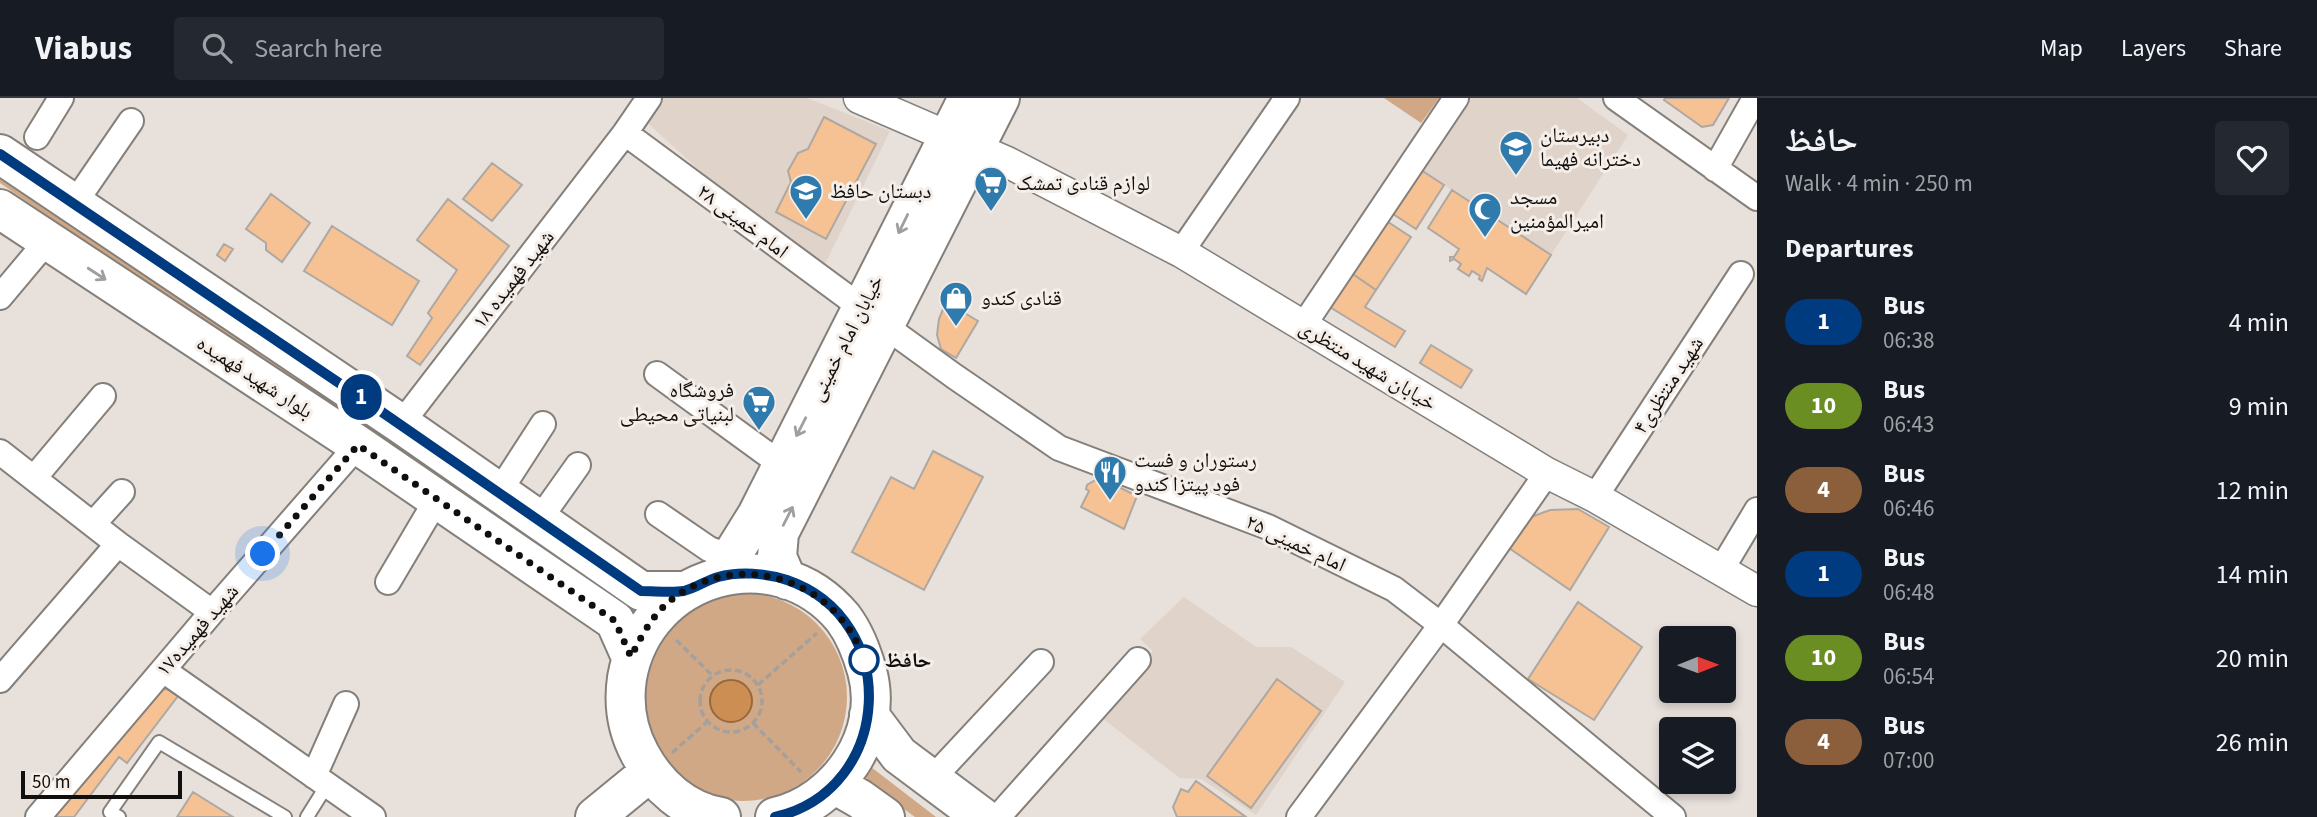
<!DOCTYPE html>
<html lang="en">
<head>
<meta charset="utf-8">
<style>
  body { margin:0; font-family:"Source Sans 3","Noto Naskh Arabic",sans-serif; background:#242831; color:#f1f3f6; height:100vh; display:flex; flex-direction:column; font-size:26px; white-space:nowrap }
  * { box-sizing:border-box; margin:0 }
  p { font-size:23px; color:#9ea1a6 }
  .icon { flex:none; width:38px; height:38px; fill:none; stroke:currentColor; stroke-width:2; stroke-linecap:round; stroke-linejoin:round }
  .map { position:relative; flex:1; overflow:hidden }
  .side { display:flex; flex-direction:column; background:#171b24; width:560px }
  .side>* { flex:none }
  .badge { padding:0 14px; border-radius:23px; font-size:24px; line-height:46px }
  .needle { width:46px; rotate:89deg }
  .tools { position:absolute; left:1659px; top:528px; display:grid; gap:14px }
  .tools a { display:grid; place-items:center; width:77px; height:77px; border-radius:7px; background:#171b24; box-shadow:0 4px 10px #0003; font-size:35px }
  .scale { position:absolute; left:21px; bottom:18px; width:161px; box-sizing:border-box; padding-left:7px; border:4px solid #110f0d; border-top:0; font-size:19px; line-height:24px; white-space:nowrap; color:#110f0d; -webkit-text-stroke:5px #f4ede8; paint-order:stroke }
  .you { position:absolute; width:35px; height:35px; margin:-18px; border:5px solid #fff; border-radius:50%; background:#1a73e8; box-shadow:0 0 0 10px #1a73e833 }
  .map>.badge { position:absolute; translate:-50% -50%; box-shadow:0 0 0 4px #fff }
  h2 { padding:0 28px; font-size:26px; line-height:63px }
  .round { display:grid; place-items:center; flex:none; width:74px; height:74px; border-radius:7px; background:#242831 }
  .head { display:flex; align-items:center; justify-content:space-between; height:119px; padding:0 28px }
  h1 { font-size:33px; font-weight:800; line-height:52px }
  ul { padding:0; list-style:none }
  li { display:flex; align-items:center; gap:21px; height:84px; padding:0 28px }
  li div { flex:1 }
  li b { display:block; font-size:26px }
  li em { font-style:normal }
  li .badge { min-width:77px; font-weight:700; text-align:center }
  header { display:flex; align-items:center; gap:42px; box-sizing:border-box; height:98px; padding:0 35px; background:#171b24; border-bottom:2px solid #363941 }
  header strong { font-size:33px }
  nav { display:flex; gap:38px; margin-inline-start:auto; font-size:24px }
  .search { width:490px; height:63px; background:#242831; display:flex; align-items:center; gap:18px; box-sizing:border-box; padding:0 24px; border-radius:7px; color:#9ea1a6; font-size:26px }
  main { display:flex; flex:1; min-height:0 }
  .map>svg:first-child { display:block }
  .built { fill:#e0d3c9 }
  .green { fill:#d1a885 }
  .water { fill:#cd8e53; stroke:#95683e; stroke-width:2 }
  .building { fill:#f6c193; stroke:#aea8a3; stroke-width:2 }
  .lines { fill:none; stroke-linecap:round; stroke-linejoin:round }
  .service-casing { stroke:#857f7a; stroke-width:16 }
  .minor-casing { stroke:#857f7a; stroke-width:28 }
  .tertiary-casing { stroke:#857f7a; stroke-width:33 }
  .primary-casing { stroke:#857f7a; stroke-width:42 }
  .path { stroke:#a5a09c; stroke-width:3.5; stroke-dasharray:7 3.5; stroke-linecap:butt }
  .service { stroke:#fff; stroke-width:12 }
  .minor { stroke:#fff; stroke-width:24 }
  .tertiary { stroke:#fff; stroke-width:30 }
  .primary { stroke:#fff; stroke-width:38 }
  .oneway { stroke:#a09f9e }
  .line-casing { stroke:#fff; stroke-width:16 }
  .line { stroke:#003b80; stroke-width:10 }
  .walk { stroke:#110f0d; stroke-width:7; stroke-dasharray:0 12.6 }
  .stop-dot { fill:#fff; stroke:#003b80; stroke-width:3.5 }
  .labels { text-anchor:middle; stroke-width:6; stroke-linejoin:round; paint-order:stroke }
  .poi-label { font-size:21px; fill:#110f0d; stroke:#f4ede8; text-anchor:start }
  .street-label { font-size:21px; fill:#110f0d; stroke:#f4ede8 }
  .stop-label { font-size:21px; font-weight:bold; fill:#110f0d; stroke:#f4ede8; text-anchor:start }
</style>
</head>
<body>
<header>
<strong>Viabus</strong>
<div class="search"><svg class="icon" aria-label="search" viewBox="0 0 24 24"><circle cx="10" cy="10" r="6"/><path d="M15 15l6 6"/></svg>Search here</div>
<nav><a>Map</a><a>Layers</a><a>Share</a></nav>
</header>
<main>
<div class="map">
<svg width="1757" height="719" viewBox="0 0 1757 719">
  <rect width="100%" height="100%" fill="#e7e0db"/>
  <path class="built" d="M656,0H807L890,33L825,166L707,79L641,19Z
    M1466,0H1577L1628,37L1551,157L1418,70Z
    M1184,499L1256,549H1291L1345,584L1256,717L1201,681L1180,680L1098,617L1153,553L1140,541Z"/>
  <path class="green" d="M1384,0H1439L1421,25Z
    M0,74L612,489L605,499L0,85Z
    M639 599a104 104 0 1 1 208 0a104 104 0 1 1-208 0Z
    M871,669L936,719H915L862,680Z"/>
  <path class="water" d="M710 603a21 21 0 1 1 42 0a21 21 0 1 1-42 0Z"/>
  <path class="building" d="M1665,0H1729L1713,27L1702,29L1664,2Z
    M824,19L876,46L826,141L776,114L791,84L788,73L798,55L808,51Z
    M492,65L522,87L492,123L463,101Z
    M1418,70L1444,87L1416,131L1390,114Z
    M1452,92L1551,157L1526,196L1487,170L1482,183L1479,181L1480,178L1472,173L1469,178L1458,171L1461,166L1454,161L1450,163V159H1454L1459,151L1428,130Z
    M271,96L310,125L282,164L266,152V145L246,131Z
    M448,101L509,148L420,267L407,258L432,220L428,215L457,172L417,142Z
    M1385,122L1411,139L1376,192L1350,174Z
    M332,128L419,183L392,227L304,173Z
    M224,146L233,151L225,163L217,157Z
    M1350,174L1376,192L1365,209L1405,233L1395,249L1328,208Z
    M946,204L978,223L956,260L941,251L937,237L939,221Z
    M1431,247L1472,272L1461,290L1420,265Z
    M933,353L983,379L924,492L852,454L891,379L914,391Z
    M1097,381L1104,384L1107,383L1137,398L1124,431L1081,409L1089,393L1086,391L1087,387Z
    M1578,411L1609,429L1570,492L1506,448L1523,422L1550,412Z
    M1578,504L1642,549L1594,622L1528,581Z
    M1277,581L1321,613L1251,710L1207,678Z
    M167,591L178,598L127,665L119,659L74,719H51L155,592Z
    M1196,683L1246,719H1177L1173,709L1181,691L1188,694Z
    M193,694L233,719H177Z"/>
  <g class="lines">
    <defs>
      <path id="service" d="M119,719L110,714L159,644L285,719
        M307,719L327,687"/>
      <path id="minor" d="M1616,0L1757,100
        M625,35L862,210
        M37,39L61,0
        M1715,71L1755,0
        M74,106L131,23
        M1181,154L1287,0
        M0,199L47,143
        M885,228L954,278L1059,350L1268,429L1394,491L1441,527L1673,719
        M1303,228L1456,0
        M657,276L782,367
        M401,326L625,35L649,0
        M0,354L118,446L212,514
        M34,380L103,298
        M499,394L543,326
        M1595,399L1741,176
        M658,416L709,451L731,459
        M539,422L578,367
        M93,426L122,394
        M1721,472L1757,412
        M388,484L437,401
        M163,572L373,719
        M0,582L118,446
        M314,678L346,606
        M931,682L1041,564
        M38,719L212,514L358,347
        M998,719L1138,562
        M1299,719L1441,527L1547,375"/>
      <path id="tertiary" d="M859,0L1007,64L1181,154L1547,375L1595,399L1757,493"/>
      <path id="primary" d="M0,56L401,326L641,493H684
        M0,111L358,347L615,523L631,559
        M719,478L757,417L968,0
        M787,482L777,459L779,435L1000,0
        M869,617L899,657L982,719
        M834,686L860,701L885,719
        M595,719L650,674
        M721,719C685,713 657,688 640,656C627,632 623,607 627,580C645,476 775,438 843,520C855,536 862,555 867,573C885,637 837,705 775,719"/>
    </defs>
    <use href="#service" class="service-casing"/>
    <use href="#minor" class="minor-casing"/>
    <use href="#tertiary" class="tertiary-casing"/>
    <use href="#primary" class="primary-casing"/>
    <path class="path" d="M676,542L712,577
      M700 603a31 31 0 1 1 62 0a31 31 0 1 1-62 0Z
      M758,587L817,535
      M753,625L801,674
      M672,655L707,624"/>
    <use href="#service" class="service"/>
    <use href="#minor" class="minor"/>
    <use href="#tertiary" class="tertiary"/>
    <use href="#primary" class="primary"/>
  </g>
  <defs><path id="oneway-shaft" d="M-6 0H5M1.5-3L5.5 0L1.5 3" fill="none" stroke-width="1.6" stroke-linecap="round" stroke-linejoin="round" transform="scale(1.75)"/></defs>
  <g class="oneway">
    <use href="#oneway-shaft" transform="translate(903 126) rotate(116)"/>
    <use href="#oneway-shaft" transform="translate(97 176) rotate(33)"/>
    <use href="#oneway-shaft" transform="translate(801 329) rotate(117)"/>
    <use href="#oneway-shaft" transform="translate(788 418) rotate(-63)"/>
  </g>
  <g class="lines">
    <defs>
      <path id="line" d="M0,56L379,312L641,493C655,493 671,495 684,493C696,490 707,482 718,479C739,473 766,475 787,482C902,521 894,692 775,719"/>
    </defs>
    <use href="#line" class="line-casing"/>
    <use href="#line" class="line"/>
    <path class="walk" d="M263,456L358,347L615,523L631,559C644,532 658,508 684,493C754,452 844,490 865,566L864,562"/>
  </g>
  <defs>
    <symbol id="school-pin" viewBox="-11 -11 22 30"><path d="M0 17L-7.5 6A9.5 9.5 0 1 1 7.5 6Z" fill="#307bae" stroke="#f4ede8"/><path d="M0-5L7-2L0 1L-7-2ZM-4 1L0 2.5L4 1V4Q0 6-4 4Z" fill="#fff"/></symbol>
    <symbol id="supermarket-pin" viewBox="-11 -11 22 30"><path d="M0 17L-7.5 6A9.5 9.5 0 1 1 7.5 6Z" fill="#307bae" stroke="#f4ede8"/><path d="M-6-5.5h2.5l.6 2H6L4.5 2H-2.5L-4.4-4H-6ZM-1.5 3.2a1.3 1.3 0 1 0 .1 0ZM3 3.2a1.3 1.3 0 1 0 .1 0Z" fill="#fff"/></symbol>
    <symbol id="mosque-pin" viewBox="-11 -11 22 30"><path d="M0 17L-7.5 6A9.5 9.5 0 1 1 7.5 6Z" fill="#307bae" stroke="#f4ede8"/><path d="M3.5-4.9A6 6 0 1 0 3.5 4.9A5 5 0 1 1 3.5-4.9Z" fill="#fff"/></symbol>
    <symbol id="shop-pin" viewBox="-11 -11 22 30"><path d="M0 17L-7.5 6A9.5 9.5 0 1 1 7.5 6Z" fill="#307bae" stroke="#f4ede8"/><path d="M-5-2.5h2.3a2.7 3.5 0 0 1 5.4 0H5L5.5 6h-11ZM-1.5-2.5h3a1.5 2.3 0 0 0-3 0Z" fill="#fff"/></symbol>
    <symbol id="restaurant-pin" viewBox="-11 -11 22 30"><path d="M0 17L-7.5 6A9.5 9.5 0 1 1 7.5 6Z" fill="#307bae" stroke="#f4ede8"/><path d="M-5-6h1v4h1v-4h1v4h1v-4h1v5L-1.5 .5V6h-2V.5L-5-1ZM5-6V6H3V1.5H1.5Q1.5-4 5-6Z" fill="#fff"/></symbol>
  </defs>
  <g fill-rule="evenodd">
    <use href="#school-pin" x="1497" y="30" width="38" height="52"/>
    <use href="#supermarket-pin" x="972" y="66" width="38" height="52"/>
    <use href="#school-pin" x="787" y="74" width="38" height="52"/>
    <use href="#mosque-pin" x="1466" y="92" width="38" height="52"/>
    <use href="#shop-pin" x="937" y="181" width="38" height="52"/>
    <use href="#supermarket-pin" x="740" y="285" width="38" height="52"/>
    <use href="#restaurant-pin" x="1091" y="355" width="38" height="52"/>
  </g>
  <circle class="stop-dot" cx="864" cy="562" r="14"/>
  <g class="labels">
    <g class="poi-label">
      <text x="1540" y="44">دبیرستان<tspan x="1540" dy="24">دخترانه فهیما</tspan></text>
      <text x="1016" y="92">لوازم قنادی تمشک</text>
      <text x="830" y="100">دبستان حافظ</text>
      <text x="1510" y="106">مسجد<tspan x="1510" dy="24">امیرالمؤمنین</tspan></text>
      <text x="981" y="207">قنادی کندو</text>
      <text x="734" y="299" text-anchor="end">فروشگاه<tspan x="734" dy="24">لبنیاتی محیطی</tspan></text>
      <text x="1134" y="369">رستوران و فست<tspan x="1134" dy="24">فود پیتزا کندو</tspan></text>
    </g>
    <g class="street-label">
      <text transform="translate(743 123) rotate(37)" y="7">امام خمینی ۲۸</text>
      <text transform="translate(513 181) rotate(-52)" y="7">شهید فهمیده ۱۸</text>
      <text transform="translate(846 240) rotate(-63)" y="7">خیابان امام خمینی</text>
      <text transform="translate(1368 267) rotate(31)" y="7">خیابان شهید منتظری</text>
      <text transform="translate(255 279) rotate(33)" y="7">بلوار شهید فهمیده</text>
      <text transform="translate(1668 287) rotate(-57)" y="7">شهید منتظری۴</text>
      <text transform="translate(1296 445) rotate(25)" y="7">امام خمینی ۲۵</text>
      <text transform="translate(197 532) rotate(-49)" y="7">شهید فهمیده۱۷</text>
    </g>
    <g class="stop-label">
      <text x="885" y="569">حافظ</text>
    </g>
  </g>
</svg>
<div class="tools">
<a><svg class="needle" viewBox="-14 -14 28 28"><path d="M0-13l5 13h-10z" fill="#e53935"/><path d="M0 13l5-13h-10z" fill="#9ea1a6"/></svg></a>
<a><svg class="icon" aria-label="layers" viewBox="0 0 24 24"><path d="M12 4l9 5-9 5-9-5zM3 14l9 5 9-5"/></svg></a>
</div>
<div class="scale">50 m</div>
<div class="you" style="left:263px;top:456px"></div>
<b class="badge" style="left:361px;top:299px;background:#003b80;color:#fff">1</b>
</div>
<section class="side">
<div class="head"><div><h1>حافظ</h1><p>Walk · 4 min · 250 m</p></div><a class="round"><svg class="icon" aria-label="heart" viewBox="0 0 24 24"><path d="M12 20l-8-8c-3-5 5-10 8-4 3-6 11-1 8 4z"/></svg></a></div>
<h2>Departures</h2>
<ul>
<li><span class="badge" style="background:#003b80;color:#fff">1</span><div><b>Bus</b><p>06:38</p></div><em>4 min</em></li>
<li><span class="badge" style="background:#6b8e23;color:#fff">10</span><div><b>Bus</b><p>06:43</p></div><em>9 min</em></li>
<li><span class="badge" style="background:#8b5e3c;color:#fff">4</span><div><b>Bus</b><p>06:46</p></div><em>12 min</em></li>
<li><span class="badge" style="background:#003b80;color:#fff">1</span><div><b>Bus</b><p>06:48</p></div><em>14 min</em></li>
<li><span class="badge" style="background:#6b8e23;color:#fff">10</span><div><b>Bus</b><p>06:54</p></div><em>20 min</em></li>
<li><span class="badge" style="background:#8b5e3c;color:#fff">4</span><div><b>Bus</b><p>07:00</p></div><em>26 min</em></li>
</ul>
</section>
</main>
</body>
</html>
